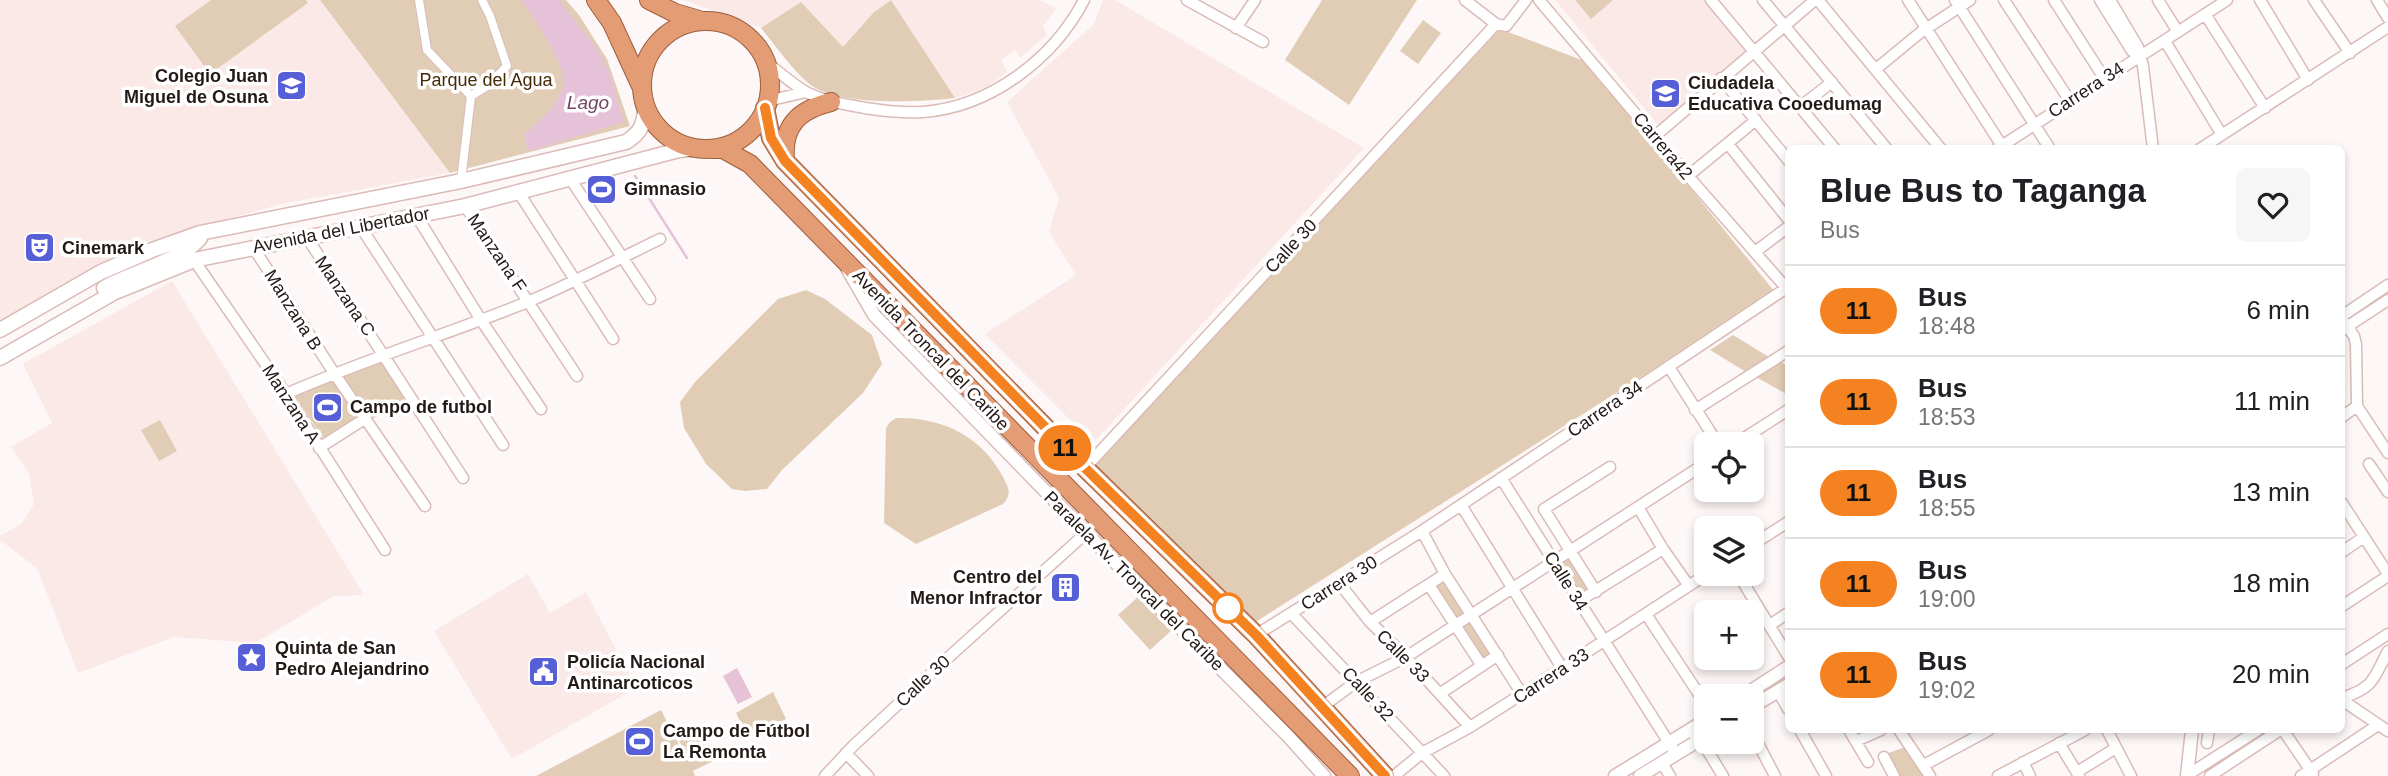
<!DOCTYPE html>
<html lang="en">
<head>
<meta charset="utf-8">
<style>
  body { margin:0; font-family:Arial,sans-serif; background:#f6f6f6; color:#202124; height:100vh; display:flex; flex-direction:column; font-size:26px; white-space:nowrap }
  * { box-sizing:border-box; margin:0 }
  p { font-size:23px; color:#757577 }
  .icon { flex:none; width:38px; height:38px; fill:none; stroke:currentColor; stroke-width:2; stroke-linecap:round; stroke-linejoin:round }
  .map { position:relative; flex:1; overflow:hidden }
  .drawer { position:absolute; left:1785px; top:145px; width:560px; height:588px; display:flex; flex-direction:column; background:#fff; border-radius:10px; box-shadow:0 4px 10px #0003 }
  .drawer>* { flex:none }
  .badge { padding:0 14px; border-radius:23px; font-size:24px; line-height:46px }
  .controls { position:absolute; left:1694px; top:432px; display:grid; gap:14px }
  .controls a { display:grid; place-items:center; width:70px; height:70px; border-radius:10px; background:#fff; box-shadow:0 4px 10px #0003; font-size:35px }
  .map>.badge { position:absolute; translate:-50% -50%; box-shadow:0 0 0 4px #fff }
  .round { display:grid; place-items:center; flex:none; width:74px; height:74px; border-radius:10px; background:#f6f6f6 }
  .head { display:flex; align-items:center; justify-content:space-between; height:119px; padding:0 35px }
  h1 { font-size:33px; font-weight:700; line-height:52px }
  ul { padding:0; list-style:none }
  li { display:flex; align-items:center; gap:21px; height:91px; padding:0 35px; border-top:2px solid #e0e0e0 }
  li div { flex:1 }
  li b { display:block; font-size:26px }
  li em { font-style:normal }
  li .badge { min-width:77px; font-weight:700; text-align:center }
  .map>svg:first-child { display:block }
  .built { fill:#fae9e7 }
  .green { fill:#e1cdb6 }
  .water { fill:#e5c2d7 }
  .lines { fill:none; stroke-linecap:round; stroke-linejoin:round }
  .stream { stroke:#e5c2d7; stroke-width:2.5 }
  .pedestrian-casing { stroke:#dabbb7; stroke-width:10 }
  .minor-casing { stroke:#dabbb7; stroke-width:13 }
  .tertiary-casing { stroke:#dabbb7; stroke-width:15 }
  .secondary-casing { stroke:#dabbb7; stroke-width:17 }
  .trunk-casing { stroke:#9d5e3d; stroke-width:20 }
  .pedestrian { stroke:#fff; stroke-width:8 }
  .minor { stroke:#fff; stroke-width:10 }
  .tertiary { stroke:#fff; stroke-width:12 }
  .secondary { stroke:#fff; stroke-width:14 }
  .trunk { stroke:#e49c74; stroke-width:18 }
  .line-casing { stroke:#fff; stroke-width:16 }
  .line { stroke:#f58220; stroke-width:10 }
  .stop-dot { fill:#fff; stroke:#f58220; stroke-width:3.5 }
  .labels { text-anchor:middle; stroke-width:7; stroke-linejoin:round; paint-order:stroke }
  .poi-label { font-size:18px; font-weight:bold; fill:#231917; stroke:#fff; text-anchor:start }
  .park-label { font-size:18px; fill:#442a04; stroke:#fff }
  .street-label { font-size:18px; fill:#231917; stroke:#fff }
  .water-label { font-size:19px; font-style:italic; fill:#754564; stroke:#fff }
</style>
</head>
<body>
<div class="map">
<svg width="2388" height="776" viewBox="0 0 2388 776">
  <rect width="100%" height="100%" fill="#fef7f7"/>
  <path class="built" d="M0,0H320L450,173L282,204L135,245L0,321Z
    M683,0H890L874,12L843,48L801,2L761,28Z
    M891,0H1040L1056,9L1043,26L1047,35L1020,58L1015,50L1001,60L1007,72L986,88L955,98Z
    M1103,0H1115L1364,148L1093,443L985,334L1076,275L1049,232L1059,198L1007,102L1094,24Z
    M1555,0H1710L1752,49L1659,126Z
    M172,281L364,595L334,596L255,643L174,637L78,673L37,568L0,540V536L21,524L34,504L29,474L11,447L52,423L23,364Z
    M528,574L550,613L586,592L636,688L512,759L434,631Z"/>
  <path class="green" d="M211,0H306L308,3L210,74L175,26Z
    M320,0H566L579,15L607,59L630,126L450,173Z
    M891,0L955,98C920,102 834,107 807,82C790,67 776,46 761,28L801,2L843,47L874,12Z
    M1322,0H1417L1349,105L1285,60Z
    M1575,0H1613L1591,19Z
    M1423,20L1441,33L1418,64L1400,51Z
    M1500,29L1587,62L1775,292L1254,623L1095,465Z
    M806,290L825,299L872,335L882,364L863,393L782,470L767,489L745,491L732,489L706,464L684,428L680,402L695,382L778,299Z
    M1733,335L1769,357L1746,372L1710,350Z
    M386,361L407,397L371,420L341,375Z
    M1781,362L1788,366V395L1756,377Z
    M332,376L360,419L325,441L294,395Z
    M896,418C941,417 980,435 1002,475C1008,487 1013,494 1003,504L916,544L884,523L886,428L890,422Z
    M160,420L177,451L159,461L141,430Z
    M1571,556L1593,591L1580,597L1559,563Z
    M1446,578L1467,614L1457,621L1434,585Z
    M1139,596L1172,630L1150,650L1118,615Z
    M1473,619L1494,655L1481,662L1459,628Z
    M773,692L786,719L748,738L736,713Z
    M661,710L686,758L676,732L696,724L713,761L693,771L695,776H536Z
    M1911,745L1930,776H1893L1880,756Z"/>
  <path class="water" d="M521,0H559L597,49L609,72L624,122L534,150L527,149L524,134C539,121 562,104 563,82C565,62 533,17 521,0Z
    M737,668L752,697L738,704L723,676Z"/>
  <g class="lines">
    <path class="stream" d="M635,176L687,258"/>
    <defs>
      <path id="pedestrian" d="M419,0L427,50L471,96
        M461,181L471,96L487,86L507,66L490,16L482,0"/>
      <path id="minor" d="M1187,0L1263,42
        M1465,0L1496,24L1506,26L1526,0
        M1539,0L1688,176L1788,290
        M1711,0L1835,149
        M1763,0L1887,149
        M1818,0L1941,149
        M1908,0L2002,146
        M1955,0L2050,149
        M2004,0L2070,101
        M2054,0L2104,78
        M2100,0L2132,51L2139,55
        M2110,0L2138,47L2143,66L2153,149
        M2158,0L2178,32
        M2260,0L2308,80
        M2314,0L2350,53
        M2377,0L2388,18
        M2205,14L2265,108
        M1236,28L1255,0
        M2165,41L2222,135
        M765,61C779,72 793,85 808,93C826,102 845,104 865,108C884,111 904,113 923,112C991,107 1054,58 1084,0
        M1876,69L1921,32L1970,0
        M1721,78L1788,160
        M767,101L806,92
        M1800,107L1832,82
        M1655,136L1815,0
        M1728,144L1788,219
        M1997,149L2227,0
        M2200,149L2388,27
        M1688,176L1756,120
        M571,180L650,299
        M519,193L613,339
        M465,206L577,376
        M416,215L481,320L541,409
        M360,226L503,445
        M306,236L463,478
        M253,247L334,373L425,506
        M1755,252L1788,227
        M194,260L286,394L385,550
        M2342,316L2388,285
        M2342,319L2354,336L2356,344L2357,406L2388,453
        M2342,330L2388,300
        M1669,367L1718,444
        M286,394C365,359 449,334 530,301C574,282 617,260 660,239
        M1695,410L1788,351
        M2342,417L2357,406
        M1735,444L1788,410
        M319,448L366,418
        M2369,464L2388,492
        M1085,468L1496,24
        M1501,478L1676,754
        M2342,503L2388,574
        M1461,505L1562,668
        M1638,507L1663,549L1689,586
        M1422,531L1445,574L1522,694
        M1752,545L1788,522
        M2342,552L2364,537
        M1738,574L1788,656
        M1339,583L1370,622L1406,657L1470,727
        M1429,585L1482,666
        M1596,592L1544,509L1610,467
        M1579,601L1663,549
        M2342,606L2388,576
        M1291,613L1444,776
        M1646,614L1706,705
        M1370,622L1445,574
        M1770,625L1788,613
        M1256,635L1422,531L1788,287
        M2342,664L2388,634
        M1778,691L1788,709
        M1441,693L1498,655
        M2342,698C2375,687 2373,679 2388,651
        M2342,700L2388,731
        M1322,707L1356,682L1406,657L1706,463
        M1800,730L1826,776
        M1849,730L1868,762
        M1899,730L1930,776
        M2107,730L2131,776
        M2283,730L2313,774
        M1752,732L1775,776
        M1695,736L1701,740L1723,776
        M1856,741L1881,730
        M2059,743L2079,776
        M2207,743L2209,730
        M846,753L868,776
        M1884,757L1894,776
        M2023,762L2030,776
        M1662,763L1670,776
        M1924,765L1989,730
        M2077,772L2116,748
        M825,776L853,746L950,656L1086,533
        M1394,776L1422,753L1470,727L1522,694L1707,574
        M1998,776L2085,730
        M2186,776L2258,730
        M2210,776L2280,730
        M2301,776L2378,725"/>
      <path id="tertiary" d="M848,270L874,315L1086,533L1288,736L1324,776
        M1743,696L1788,667
        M1752,707L1788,685
        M1615,776L1706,720
        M1640,776L1706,736
        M2187,776L2192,730"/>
      <path id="secondary" d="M104,288C131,273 182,260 200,238V233
        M0,330L101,272L152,250L200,233L461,181L626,142C642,132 643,125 646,107
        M0,358L115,292L194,260L465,206L679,150L699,148"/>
      <path id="trunk" d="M596,0L612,23L641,86
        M649,0L675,13L699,20
        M642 85a64 64 0 1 1 128 0a64 64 0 1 1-128 0Z
        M765,108L771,138L785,161L1085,468L1256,635L1385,776
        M711,149H723L750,164L1350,776
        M785,161C782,126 798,110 831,102"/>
    </defs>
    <use href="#pedestrian" class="pedestrian-casing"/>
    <use href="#minor" class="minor-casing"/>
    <use href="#tertiary" class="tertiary-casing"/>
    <use href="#secondary" class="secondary-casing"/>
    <use href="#trunk" class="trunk-casing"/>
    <use href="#pedestrian" class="pedestrian"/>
    <use href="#minor" class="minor"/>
    <use href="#tertiary" class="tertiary"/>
    <use href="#secondary" class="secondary"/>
    <use href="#trunk" class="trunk"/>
  </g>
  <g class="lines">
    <defs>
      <path id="line" d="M765,108L771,138L785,161L1085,468L1256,635L1385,776"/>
    </defs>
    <use href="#line" class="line-casing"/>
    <use href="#line" class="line"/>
  </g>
  <defs>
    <symbol id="school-square" viewBox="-11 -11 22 22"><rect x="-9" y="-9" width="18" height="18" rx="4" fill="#575fd6" stroke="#fff"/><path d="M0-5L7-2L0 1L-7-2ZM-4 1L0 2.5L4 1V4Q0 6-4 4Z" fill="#fff"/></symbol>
    <symbol id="stadium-square" viewBox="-11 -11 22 22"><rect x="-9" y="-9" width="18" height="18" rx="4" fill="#575fd6" stroke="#fff"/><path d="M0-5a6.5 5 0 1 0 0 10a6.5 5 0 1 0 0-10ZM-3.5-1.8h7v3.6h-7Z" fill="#fff"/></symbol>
    <symbol id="theatre-square" viewBox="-11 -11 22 22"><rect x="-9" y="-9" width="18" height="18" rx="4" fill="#575fd6" stroke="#fff"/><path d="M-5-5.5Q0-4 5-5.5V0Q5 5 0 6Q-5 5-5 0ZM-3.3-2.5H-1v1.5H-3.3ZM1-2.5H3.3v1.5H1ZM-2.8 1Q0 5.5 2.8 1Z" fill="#fff"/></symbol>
    <symbol id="building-square" viewBox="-11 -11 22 22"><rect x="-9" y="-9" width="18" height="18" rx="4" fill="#575fd6" stroke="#fff"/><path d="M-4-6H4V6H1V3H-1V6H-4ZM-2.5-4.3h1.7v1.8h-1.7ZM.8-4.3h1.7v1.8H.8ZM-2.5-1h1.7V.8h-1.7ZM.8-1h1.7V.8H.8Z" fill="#fff"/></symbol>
    <symbol id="sight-square" viewBox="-11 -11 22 22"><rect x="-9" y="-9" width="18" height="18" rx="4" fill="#575fd6" stroke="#fff"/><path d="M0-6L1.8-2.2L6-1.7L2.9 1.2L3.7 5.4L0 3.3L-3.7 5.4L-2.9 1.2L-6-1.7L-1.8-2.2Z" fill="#fff"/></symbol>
    <symbol id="civic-square" viewBox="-11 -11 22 22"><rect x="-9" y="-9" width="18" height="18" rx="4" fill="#575fd6" stroke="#fff"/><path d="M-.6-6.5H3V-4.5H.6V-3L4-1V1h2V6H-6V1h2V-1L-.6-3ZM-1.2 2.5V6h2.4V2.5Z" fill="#fff"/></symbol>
  </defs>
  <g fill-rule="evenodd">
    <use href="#school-square" x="274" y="68" width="35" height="35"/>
    <use href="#school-square" x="1648" y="76" width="35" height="35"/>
    <use href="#stadium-square" x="584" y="172" width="35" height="35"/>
    <use href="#theatre-square" x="22" y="230" width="35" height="35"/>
    <use href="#stadium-square" x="310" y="390" width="35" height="35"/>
    <use href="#building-square" x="1048" y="570" width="35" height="35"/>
    <use href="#sight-square" x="234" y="640" width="35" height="35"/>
    <use href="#civic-square" x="526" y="654" width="35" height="35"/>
    <use href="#stadium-square" x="622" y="724" width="35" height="35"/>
  </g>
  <circle class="stop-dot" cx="1228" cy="608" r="14"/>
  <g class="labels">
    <g class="poi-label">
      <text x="268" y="82" text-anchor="end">Colegio Juan<tspan x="268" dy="21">Miguel de Osuna</tspan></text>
      <text x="1688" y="89">Ciudadela<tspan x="1688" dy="21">Educativa Cooedumag</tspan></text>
      <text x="624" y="195">Gimnasio</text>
      <text x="62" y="254">Cinemark</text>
      <text x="350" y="413">Campo de futbol</text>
      <text x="1042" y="583" text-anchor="end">Centro del<tspan x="1042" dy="21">Menor Infractor</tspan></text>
      <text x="275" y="654">Quinta de San<tspan x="275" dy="21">Pedro Alejandrino</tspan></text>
      <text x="567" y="668">Policía Nacional<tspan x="567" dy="21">Antinarcoticos</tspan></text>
      <text x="663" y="737">Campo de Fútbol<tspan x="663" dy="21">La Remonta</tspan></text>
    </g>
    <g class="park-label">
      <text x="486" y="86">Parque del Agua</text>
    </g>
    <g class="street-label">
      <text transform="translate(2086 90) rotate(-33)" y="6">Carrera 34</text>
      <text transform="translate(1663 146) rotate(50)" y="6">Carrera42</text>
      <text transform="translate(341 230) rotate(-11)" y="6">Avenida del Libertador</text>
      <text transform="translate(1291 246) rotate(-47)" y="6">Calle 30</text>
      <text transform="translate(497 253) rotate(56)" y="6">Manzana F</text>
      <text transform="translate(345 296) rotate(56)" y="6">Manzana C</text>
      <text transform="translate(293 310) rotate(58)" y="6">Manzana B</text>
      <text transform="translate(931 350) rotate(46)" y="6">Avenida Troncal del Caribe</text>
      <text transform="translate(291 404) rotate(57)" y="6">Manzana A</text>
      <text transform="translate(1605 409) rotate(-34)" y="6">Carrera 34</text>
      <text transform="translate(1134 581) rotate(45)" y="6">Paralela Av. Troncal del Caribe</text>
      <text transform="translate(1566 581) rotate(58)" y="6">Calle 34</text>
      <text transform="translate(1339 583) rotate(-32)" y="6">Carrera 30</text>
      <text transform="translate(1403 656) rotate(45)" y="6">Calle 33</text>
      <text transform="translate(1551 676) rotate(-33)" y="6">Carrera 33</text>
      <text transform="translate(923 681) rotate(-43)" y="6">Calle 30</text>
      <text transform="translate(1368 694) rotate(47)" y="6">Calle 32</text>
    </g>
    <g class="water-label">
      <text x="588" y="109">Lago</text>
    </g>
  </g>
</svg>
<div class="controls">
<a><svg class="icon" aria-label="locate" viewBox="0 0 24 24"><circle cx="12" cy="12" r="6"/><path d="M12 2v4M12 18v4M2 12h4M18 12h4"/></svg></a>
<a><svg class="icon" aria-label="layers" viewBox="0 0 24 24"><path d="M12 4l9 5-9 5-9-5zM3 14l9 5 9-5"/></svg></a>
<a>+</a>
<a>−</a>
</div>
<b class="badge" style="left:1065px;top:448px;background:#f58220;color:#111">11</b>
<section class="drawer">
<div class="head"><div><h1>Blue Bus to Taganga</h1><p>Bus</p></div><a class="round"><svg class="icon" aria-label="heart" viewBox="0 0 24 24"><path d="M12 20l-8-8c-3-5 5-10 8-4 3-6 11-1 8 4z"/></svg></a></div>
<ul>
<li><span class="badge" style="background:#f58220;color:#111">11</span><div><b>Bus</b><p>18:48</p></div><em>6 min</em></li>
<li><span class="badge" style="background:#f58220;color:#111">11</span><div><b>Bus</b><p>18:53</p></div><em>11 min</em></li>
<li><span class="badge" style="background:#f58220;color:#111">11</span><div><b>Bus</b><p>18:55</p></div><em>13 min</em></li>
<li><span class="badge" style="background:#f58220;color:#111">11</span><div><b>Bus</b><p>19:00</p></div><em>18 min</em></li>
<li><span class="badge" style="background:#f58220;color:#111">11</span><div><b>Bus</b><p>19:02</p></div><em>20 min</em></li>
</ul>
</section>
</div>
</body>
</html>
